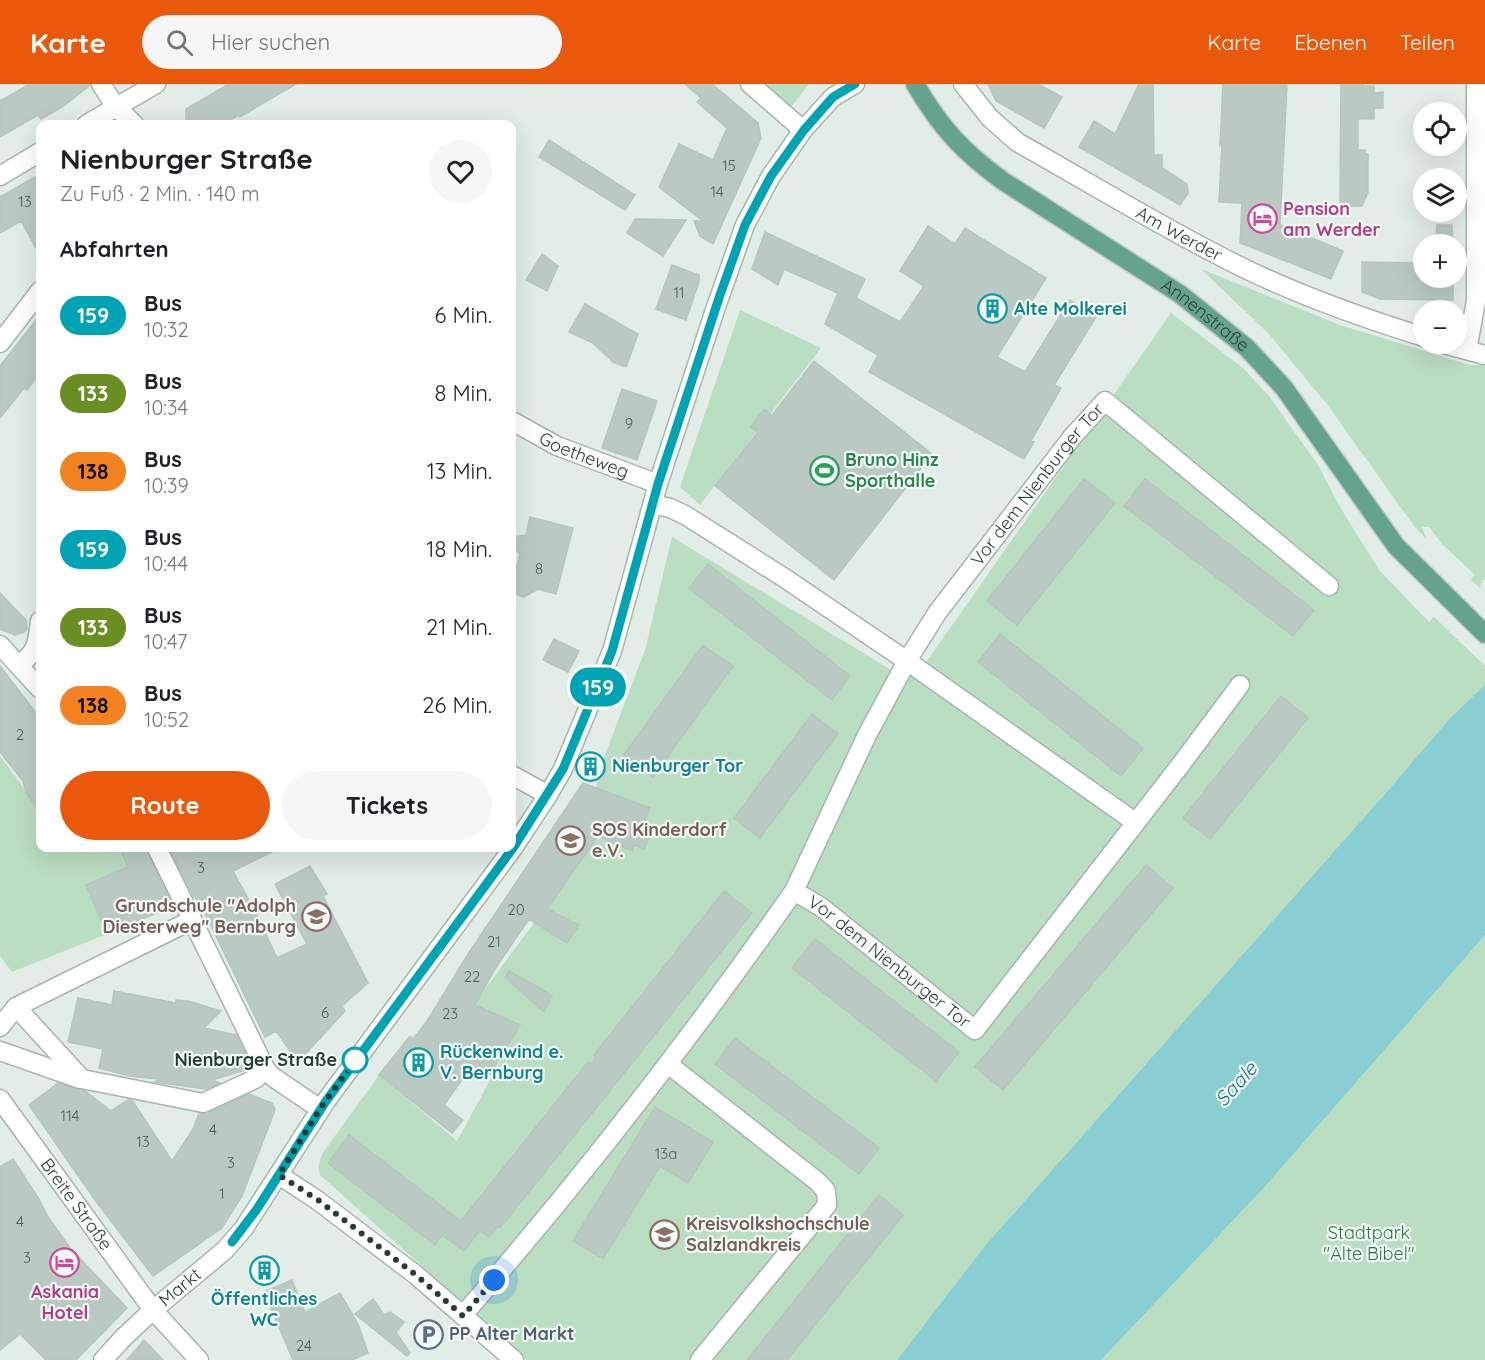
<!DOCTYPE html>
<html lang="de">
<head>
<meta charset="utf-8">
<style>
  body { margin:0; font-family:Quicksand,sans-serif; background:#f6f6f6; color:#202124; height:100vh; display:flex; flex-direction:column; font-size:22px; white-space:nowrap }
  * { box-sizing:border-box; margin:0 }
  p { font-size:20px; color:#757577 }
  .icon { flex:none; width:33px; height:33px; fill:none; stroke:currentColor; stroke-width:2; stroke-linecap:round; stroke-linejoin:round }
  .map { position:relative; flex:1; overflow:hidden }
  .details { position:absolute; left:36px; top:36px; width:480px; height:732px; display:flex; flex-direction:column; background:#fff; border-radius:12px; box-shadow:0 6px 24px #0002 }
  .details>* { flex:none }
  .badge { padding:0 12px; border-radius:20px; font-size:21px; line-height:39px }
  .controls { position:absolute; left:1413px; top:18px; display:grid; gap:12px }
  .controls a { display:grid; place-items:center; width:54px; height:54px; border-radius:50%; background:#fff; box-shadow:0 6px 24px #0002; font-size:30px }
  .you { position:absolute; width:30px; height:30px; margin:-15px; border:4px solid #fff; border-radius:50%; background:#1a73e8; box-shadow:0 0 0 9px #1a73e833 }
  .map>.badge { position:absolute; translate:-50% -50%; box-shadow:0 0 0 3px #fff }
  h2 { padding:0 24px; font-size:22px; line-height:54px }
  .round { display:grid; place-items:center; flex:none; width:63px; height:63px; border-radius:32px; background:#f6f6f6 }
  .overview { display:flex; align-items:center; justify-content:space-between; height:102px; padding:0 24px }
  h1 { font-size:28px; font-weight:700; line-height:45px }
  .cta { display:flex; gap:12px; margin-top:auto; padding:12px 24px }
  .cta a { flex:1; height:69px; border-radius:36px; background:#ea580c; color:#fff; font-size:24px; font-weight:700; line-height:69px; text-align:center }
  .cta a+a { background:#f6f6f6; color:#202124 }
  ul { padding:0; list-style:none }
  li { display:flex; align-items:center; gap:18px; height:78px; padding:0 24px }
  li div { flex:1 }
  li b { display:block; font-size:22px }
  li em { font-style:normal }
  li .badge { min-width:66px; font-weight:700; text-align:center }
  header { display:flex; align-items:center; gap:36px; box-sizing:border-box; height:84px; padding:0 30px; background:#ea580c; color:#fff }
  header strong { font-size:28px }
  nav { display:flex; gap:33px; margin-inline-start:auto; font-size:21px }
  .search { width:420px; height:54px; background:#f6f6f6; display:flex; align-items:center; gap:15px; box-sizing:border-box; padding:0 21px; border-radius:33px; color:#757577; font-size:22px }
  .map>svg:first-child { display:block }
  .green { fill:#badec1 }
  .water { fill:#89ced3 }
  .building { fill:#bacac3; stroke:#b4c6bd; stroke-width:1.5 }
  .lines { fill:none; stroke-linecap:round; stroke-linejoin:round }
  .minor-casing { stroke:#a5b5ae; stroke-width:21 }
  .major-casing { stroke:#c1c9c6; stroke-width:21 }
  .minor { stroke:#fff; stroke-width:18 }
  .major { stroke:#66a38e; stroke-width:18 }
  .line-casing { stroke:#fff; stroke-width:14 }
  .line { stroke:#00a3b4; stroke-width:9 }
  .walk { stroke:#223e34; stroke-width:6; stroke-dasharray:0 10.8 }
  .stop-dot { fill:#fff; stroke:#00a3b4; stroke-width:3 }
  .labels { text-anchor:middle; stroke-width:4.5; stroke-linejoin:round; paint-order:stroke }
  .number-label { font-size:15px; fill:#486158 }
  .hotel-label { font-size:18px; font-weight:bold; fill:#b23c85; stroke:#f3f9f5; text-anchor:start }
  .street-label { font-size:18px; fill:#223e34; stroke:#f3f9f5 }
  .culture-label { font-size:18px; font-weight:bold; fill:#0d838f; stroke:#f3f9f5; text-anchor:start }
  .leisure-label { font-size:18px; font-weight:bold; fill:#27864d; stroke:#f3f9f5; text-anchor:start }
  .education-label { font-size:18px; font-weight:bold; fill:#785e54; stroke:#f3f9f5; text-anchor:start }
  .stop-label { font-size:18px; font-weight:bold; fill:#223e34; stroke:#f3f9f5; text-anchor:end }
  .park-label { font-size:18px; fill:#2b7641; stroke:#f3f9f5 }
  .service-label { font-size:18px; font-weight:bold; fill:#4e5e75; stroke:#f3f9f5; text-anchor:start }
  .water-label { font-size:20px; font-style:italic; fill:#1a747c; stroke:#f3f9f5 }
</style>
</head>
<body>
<header>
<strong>Karte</strong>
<div class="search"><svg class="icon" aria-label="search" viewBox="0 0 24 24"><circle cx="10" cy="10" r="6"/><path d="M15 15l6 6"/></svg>Hier suchen</div>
<nav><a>Karte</a><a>Ebenen</a><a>Teilen</a></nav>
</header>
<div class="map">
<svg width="1485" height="1276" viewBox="0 0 1485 1276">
  <rect width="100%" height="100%" fill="#e2ede7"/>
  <path class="green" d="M762,0H809L790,24Z
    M1201,185L1340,241L1470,281H1485V496H1482L1480,504L1471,496L1475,491L1442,460L1429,443H1422L1427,456L1414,442L1326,319L1269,250Z
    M740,226L821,264L700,421L680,403Z
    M1171,229L1243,284L1269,312L1318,381L1340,423L1379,486L1429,538L1434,533L1485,582V601L1451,633L1384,711L984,1163L897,1276H527L320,1091L318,1083L322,1070L379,991L457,1057L520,941L474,920L594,758L601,754L631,766L634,761L645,764L651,751L641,746L596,704L603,676L645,566L672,453L908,596L912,586L918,590Z
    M0,672L26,707L40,699V764H133L122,769L135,800L86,801L107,850L12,888L0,872Z
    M1485,851V1276H1101L1262,1106Z"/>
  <path class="water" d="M1485,601V851L1262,1106L1101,1276H897L984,1163L1384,711L1451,633Z"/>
  <path class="building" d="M30,0L90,1L64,22L41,35L38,31L0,53V17Z
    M229,0H296L240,33L239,31L222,40H194L192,37L186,35V25Z
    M685,0H712L758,39L761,54L713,160L700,152L694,137H703L659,103L679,60L713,76L727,44L697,18L701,14Z
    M988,0H1038L1062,13L1044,44L996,17Z
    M1139,0H1153L1154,71H1162V84L1187,100L1188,109L1180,121L1079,63L1094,37L1115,50Z
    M1223,0H1287L1280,141L1343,167L1331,195L1240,159L1242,119L1219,118L1222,58L1220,61Z
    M1341,0H1363V2H1374V9L1383,8V24H1374V35H1358V66H1365V70H1368V108L1362,122H1340Z
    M549,56L635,111L625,126L539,73Z
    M40,90V171L21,137L0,149V113Z
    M635,135L686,136L663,172L627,149Z
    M1437,141H1452L1453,160H1436Z
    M928,142L955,160L965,144L1046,194L997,273L1025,288L1070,216L1096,233L1054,301L1061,304L1031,357L1034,358L1024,375L869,288L878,271L825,240L838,209L784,185L778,201L752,185L765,148L865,195L856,214L900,238L924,202L900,187Z
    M542,170L558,182L547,207L526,196Z
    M1362,178L1424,179V194H1453V216L1380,215L1362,208Z
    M672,181L699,191V198L686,236L656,225Z
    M585,220L638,250L626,283L613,278L593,259L569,248Z
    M40,231V288L27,306L24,304L0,334V282Z
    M814,277L932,370L834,496L715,402L758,348L751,343L764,325L772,331Z
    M622,305L657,317L637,376L602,364Z
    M1084,395L1115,419L1017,541L987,517Z
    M1145,395L1314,526L1293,552L1124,422Z
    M530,433L573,444L556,510L538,505L524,513L518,511L513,506L512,501L520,470L512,463L514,453L526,451Z
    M708,480L850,592L832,616L689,504Z
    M0,509L26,536L27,545L24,548L15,551L0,545Z
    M1000,550L1143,664L1121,692L978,578Z
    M554,555L579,567L568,588L543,576Z
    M703,561L733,582L653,693L623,672Z
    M0,582L40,634V729L26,708L23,697L0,668Z
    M1281,612L1308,634L1210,755L1183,734Z
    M812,630L838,650L760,754L734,734Z
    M585,670L603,676L597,694L579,688Z
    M583,699L650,724L641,746L651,750L644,765L634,761L632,767L598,752L547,825L579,841L567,859L529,835L495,885L475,921L520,941L487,996L470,984L444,1021L463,1036L452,1049L379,991L410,952L413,955L427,937L470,867Z
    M133,764H146L173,822L107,850L86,801L128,783L122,769Z
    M169,764H280L233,787L255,827L277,874L307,860L275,800L310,782L327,810L323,812L368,899L342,922L345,927L298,978L276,947L265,953L199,817L194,813Z
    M1146,781L1173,804L1003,1006L975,983Z
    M724,807L752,829L500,1144L498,1142L489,1153L480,1146L464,1167L442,1151L435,1161L328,1079L349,1051L461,1137L588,978L591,980L596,973L594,971Z
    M815,855L959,968L936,997L792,884Z
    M509,887L552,911L544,928L505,893Z
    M114,907L176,919V916L189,917L221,927L204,944L236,951L250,978L245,986L212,996L220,999L206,1005L155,998L159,995L129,992L99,984L103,965L68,958L78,914L112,921Z
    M735,954L879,1064L859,1090L715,980Z
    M58,999L85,1007L111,1027L128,1016H132L172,1077L192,1047L199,1030L208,1029L249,1010L272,1019L275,1026L242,1112L222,1144L153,1192L95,1116L29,1021Z
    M655,1023L713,1058L688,1099L660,1082L603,1175L573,1157Z
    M13,1075L39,1115L48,1133L70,1164L127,1224L76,1276H46L20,1250L0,1266V1083Z
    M879,1111L903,1131L787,1276H747Z
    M292,1196L305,1228L340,1209L358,1240L368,1269L352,1276H293L264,1208Z
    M373,1215L384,1231L390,1228L404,1238L396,1248L410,1269L407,1272L355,1230Z
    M144,1256L163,1276H127Z"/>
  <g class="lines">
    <defs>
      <g id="minor">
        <path d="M101,0L116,23L134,40"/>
        <path d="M750,0L803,46"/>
        <path id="s1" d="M963,0L990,34L1017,58C1083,95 1148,135 1216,170C1281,205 1353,231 1424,253"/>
        <path d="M87,40L156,0"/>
        <path d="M0,92L40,68"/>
        <path d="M0,259L40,207"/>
        <path d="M1444,260L1485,271"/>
        <path d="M1467,266L1476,217V0"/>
        <path id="s2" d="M512,337L557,362L658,400"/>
        <path d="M653,420L670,424L685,431L783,493L907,577L1135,738"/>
        <path d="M0,561L40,605"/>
        <path d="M20,581C38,565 37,560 40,537"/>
        <path d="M512,691L548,711"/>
        <path d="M157,764L266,986L273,993L320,1025"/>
        <path id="s3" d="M794,807L867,651L907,577L937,529L1073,352L1105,317L1329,502"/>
        <path d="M192,836L16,923L82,995L203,1019L255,995L266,986"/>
        <path d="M0,943L16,923"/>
        <path d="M0,967L80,995"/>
        <path d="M668,980L818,1098L826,1107L827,1121L700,1276"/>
        <path id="s4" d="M0,1015L153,1226L199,1276"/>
        <path d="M279,1091L317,1116L416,1191L514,1276"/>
        <path id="s5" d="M463,1231C581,1096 691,954 794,807L821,823L975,946L1182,679L1240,601"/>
        <path id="s6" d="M103,1276L124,1253L153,1226L225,1166L244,1144L326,1017L513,764L548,711L563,685L612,567L658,400L715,226L745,141L771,92L803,46L833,13L855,0"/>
      </g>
      <g id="major">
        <path id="s7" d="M915,0C940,43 963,68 1003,97L1180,210L1247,264L1284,304L1396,462L1485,550"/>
      </g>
    </defs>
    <use href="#minor" class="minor-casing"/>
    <use href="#major" class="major-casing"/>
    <use href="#minor" class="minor"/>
    <use href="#major" class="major"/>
  </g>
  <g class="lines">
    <defs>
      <path id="line" d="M232,1158L257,1125L326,1017L513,764L563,685L612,567L658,400L720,211L745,141L771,92L804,46L833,13L855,0"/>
    </defs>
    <use href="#line" class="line-casing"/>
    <use href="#line" class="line"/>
    <path class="walk" d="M355,976L361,968L320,1025L279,1091L318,1116L416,1191L463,1232L494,1196"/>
  </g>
  <defs>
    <symbol id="hotel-ring" viewBox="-11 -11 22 22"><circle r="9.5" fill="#f3f9f5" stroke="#d1479c" stroke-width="1.5"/><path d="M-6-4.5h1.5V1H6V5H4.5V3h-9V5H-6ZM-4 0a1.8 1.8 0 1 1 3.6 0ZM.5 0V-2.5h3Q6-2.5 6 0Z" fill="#d1479c"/></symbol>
    <symbol id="building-ring" viewBox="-11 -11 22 22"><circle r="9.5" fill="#f3f9f5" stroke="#0f9aa8" stroke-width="1.5"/><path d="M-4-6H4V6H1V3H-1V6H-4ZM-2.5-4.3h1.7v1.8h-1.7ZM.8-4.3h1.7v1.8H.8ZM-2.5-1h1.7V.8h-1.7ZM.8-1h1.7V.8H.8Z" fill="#0f9aa8"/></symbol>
    <symbol id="stadium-ring" viewBox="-11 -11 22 22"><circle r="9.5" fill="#f3f9f5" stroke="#2e9e5b" stroke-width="1.5"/><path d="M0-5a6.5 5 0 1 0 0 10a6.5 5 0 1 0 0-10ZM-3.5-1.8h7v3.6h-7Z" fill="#2e9e5b"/></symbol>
    <symbol id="school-ring" viewBox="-11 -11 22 22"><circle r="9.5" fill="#f3f9f5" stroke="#8d6e63" stroke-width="1.5"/><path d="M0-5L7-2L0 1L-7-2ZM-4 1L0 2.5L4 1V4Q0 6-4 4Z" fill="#8d6e63"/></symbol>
    <symbol id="parking-ring" viewBox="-11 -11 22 22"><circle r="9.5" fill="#f3f9f5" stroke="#5c6f8a" stroke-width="1.5"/><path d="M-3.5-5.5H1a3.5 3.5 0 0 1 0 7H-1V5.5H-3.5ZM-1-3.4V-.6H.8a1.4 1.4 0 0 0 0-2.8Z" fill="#5c6f8a"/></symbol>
  </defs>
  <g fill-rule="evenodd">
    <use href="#hotel-ring" x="1246" y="118" width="33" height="33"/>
    <use href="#building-ring" x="976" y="208" width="33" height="33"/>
    <use href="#stadium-ring" x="808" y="370" width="33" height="33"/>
    <use href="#building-ring" x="574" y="666" width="33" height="33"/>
    <use href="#school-ring" x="554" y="740" width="33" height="33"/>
    <use href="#school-ring" x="300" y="816" width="33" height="33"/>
    <use href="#building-ring" x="402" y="962" width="33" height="33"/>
    <use href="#school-ring" x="648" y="1134" width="33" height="33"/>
    <use href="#hotel-ring" x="48" y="1162" width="33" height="33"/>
    <use href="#building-ring" x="248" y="1170" width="33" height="33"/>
    <use href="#parking-ring" x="412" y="1234" width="33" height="33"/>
  </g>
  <circle class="stop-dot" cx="355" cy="976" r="12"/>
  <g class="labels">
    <g class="number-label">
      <text x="729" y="87">15</text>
      <text x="717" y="113">14</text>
      <text x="25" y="123">13</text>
      <text x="679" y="214">11</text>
      <text x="629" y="345">9</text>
      <text x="539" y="490">8</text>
      <text x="20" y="656">2</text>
      <text x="201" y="789">3</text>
      <text x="516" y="831">20</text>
      <text x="494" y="863">21</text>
      <text x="472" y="898">22</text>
      <text x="325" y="934">6</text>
      <text x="450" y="935">23</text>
      <text x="70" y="1037">114</text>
      <text x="213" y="1051">4</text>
      <text x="143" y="1063">13</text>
      <text x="666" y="1075">13a</text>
      <text x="231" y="1084">3</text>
      <text x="222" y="1115">1</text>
      <text x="20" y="1143">4</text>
      <text x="27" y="1179">3</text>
      <text x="304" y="1267">24</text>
    </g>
    <g class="hotel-label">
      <text x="1283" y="131">Pension<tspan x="1283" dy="21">am Werder</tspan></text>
      <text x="65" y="1214" text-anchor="middle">Askania<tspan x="65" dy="21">Hotel</tspan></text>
    </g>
    <g class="street-label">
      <text dy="6" stroke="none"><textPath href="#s1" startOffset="266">Am Werder</textPath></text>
      <text dy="6" stroke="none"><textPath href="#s7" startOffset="375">Annenstraße</textPath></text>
      <text dy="6" stroke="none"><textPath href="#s2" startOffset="80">Goetheweg</textPath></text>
      <text dy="6" stroke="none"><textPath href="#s3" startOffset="476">Vor dem Nienburger Tor</textPath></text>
      <text dy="6" stroke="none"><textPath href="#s5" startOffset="657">Vor dem Nienburger Tor</textPath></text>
      <text dy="6" stroke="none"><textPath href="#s4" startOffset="130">Breite Straße</textPath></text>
      <text dy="6" stroke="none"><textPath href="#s6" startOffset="106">Markt</textPath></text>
    </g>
    <g class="culture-label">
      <text x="1014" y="231">Alte Molkerei</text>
      <text x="612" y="688">Nienburger Tor</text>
      <text x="440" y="974">Rückenwind e.<tspan x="440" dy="21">V. Bernburg</tspan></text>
      <text x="264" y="1221" text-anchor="middle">Öffentliches<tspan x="264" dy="21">WC</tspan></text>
    </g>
    <g class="leisure-label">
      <text x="845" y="382">Bruno Hinz<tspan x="845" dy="21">Sporthalle</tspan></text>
    </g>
    <g class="education-label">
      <text x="592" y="752">SOS Kinderdorf<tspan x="592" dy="21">e.V.</tspan></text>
      <text x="296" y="828" text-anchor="end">Grundschule "Adolph<tspan x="296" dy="21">Diesterweg" Bernburg</tspan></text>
      <text x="686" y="1146">Kreisvolkshochschule<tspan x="686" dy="21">Salzlandkreis</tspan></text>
    </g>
    <g class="stop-label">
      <text x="337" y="982">Nienburger Straße</text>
    </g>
    <g class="park-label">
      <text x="1369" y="1155">Stadtpark<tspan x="1369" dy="21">"Alte Bibel"</tspan></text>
    </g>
    <g class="service-label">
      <text x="449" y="1256">PP Alter Markt</text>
    </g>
    <g class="water-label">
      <text transform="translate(1236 1000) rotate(-48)" y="7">Saale</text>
    </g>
  </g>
</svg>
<div class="controls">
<a><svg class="icon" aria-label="locate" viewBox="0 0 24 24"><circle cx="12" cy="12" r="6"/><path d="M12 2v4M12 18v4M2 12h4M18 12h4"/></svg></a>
<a><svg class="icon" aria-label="layers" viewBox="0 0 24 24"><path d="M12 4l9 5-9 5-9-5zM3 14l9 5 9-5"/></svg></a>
<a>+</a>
<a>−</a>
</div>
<div class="you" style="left:494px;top:1196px"></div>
<b class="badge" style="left:598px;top:603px;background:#00a3b4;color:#fff">159</b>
<section class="details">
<div class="overview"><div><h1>Nienburger Straße</h1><p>Zu Fuß · 2 Min. · 140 m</p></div><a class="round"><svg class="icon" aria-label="heart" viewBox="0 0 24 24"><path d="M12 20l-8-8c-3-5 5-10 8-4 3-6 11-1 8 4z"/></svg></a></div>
<h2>Abfahrten</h2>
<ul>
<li><span class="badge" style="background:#00a3b4;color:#fff">159</span><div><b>Bus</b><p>10:32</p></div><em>6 Min.</em></li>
<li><span class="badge" style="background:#6b8e23;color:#fff">133</span><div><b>Bus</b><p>10:34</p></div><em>8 Min.</em></li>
<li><span class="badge" style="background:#f58220;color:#111">138</span><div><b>Bus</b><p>10:39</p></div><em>13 Min.</em></li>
<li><span class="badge" style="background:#00a3b4;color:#fff">159</span><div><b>Bus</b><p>10:44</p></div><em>18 Min.</em></li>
<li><span class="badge" style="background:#6b8e23;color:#fff">133</span><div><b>Bus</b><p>10:47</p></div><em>21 Min.</em></li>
<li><span class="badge" style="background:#f58220;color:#111">138</span><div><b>Bus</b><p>10:52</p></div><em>26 Min.</em></li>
</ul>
<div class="cta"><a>Route</a><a>Tickets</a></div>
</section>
</div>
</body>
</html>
